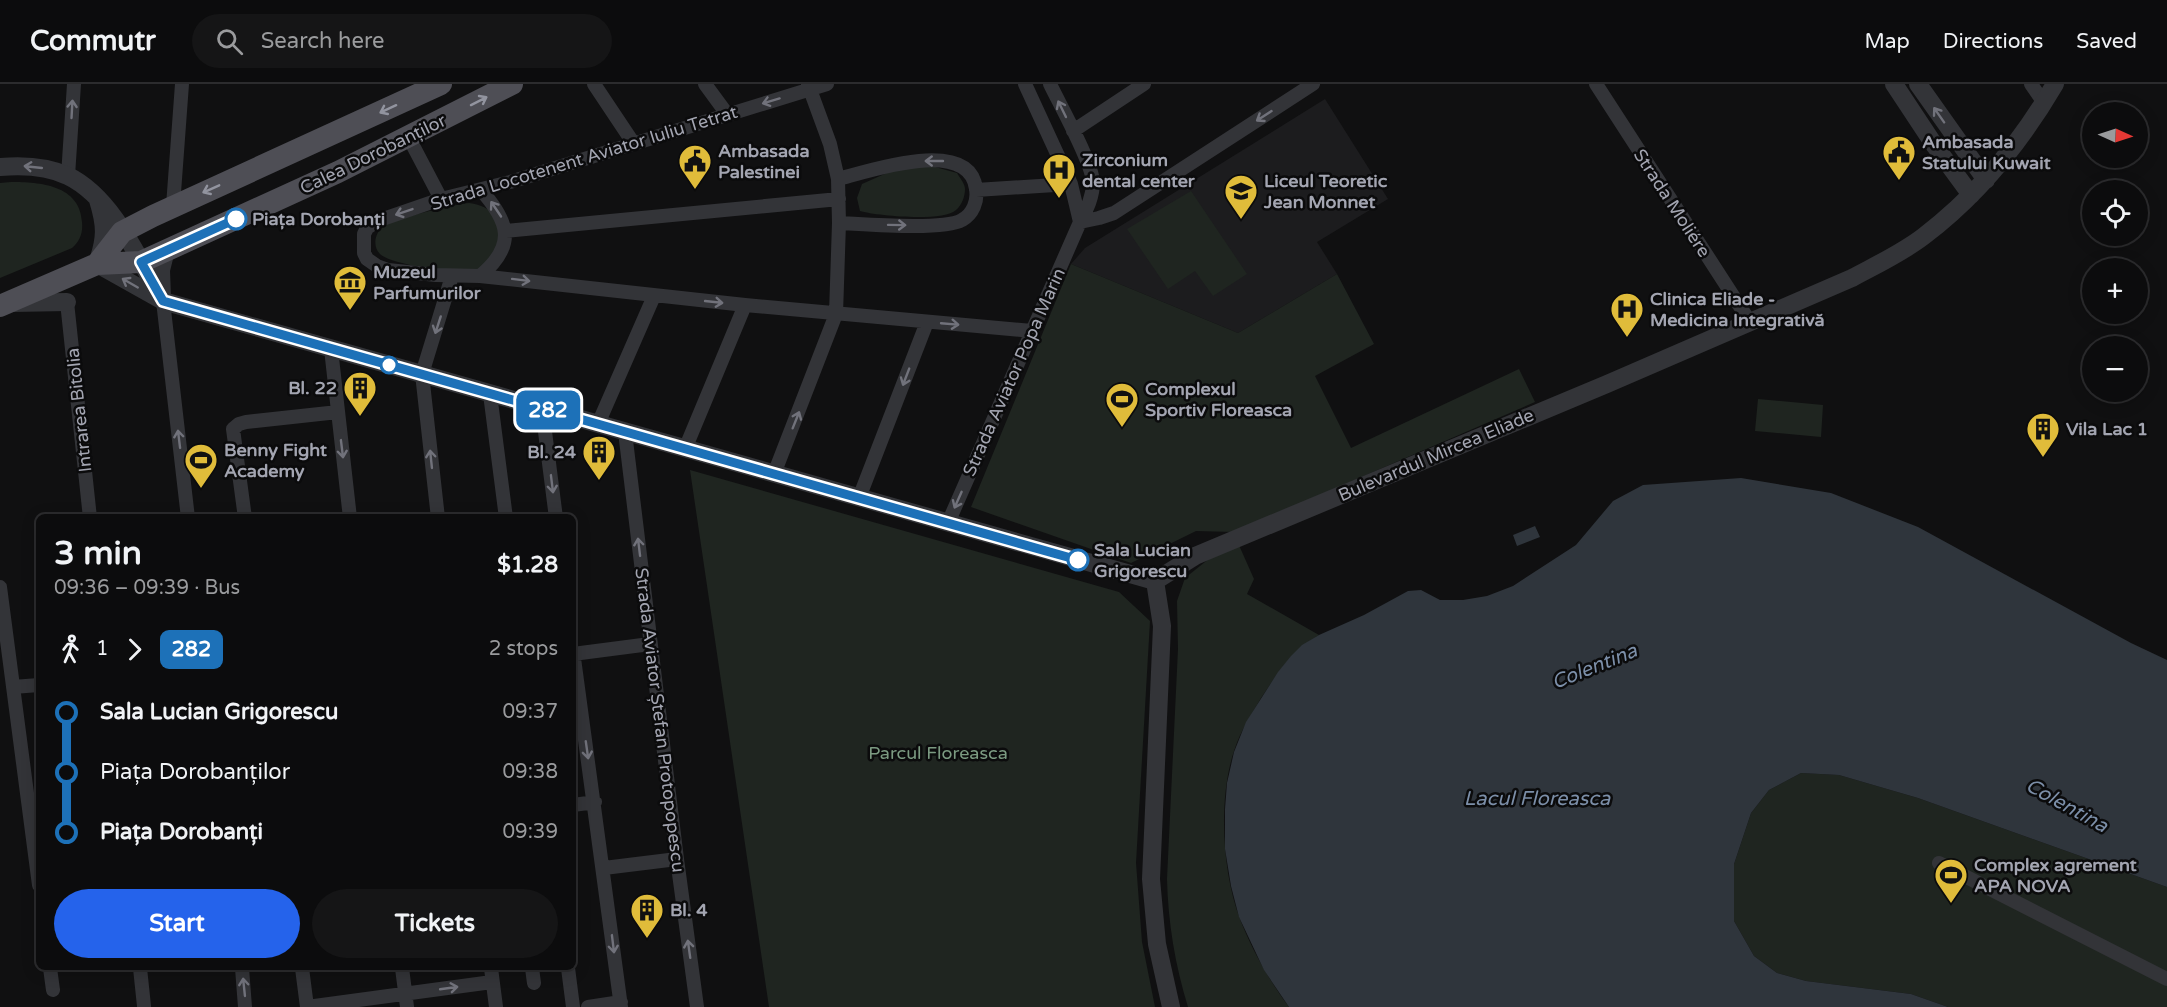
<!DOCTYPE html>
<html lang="en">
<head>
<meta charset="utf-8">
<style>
  body { margin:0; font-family:"Varela Round",sans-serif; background:#151516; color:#f1f3f6; height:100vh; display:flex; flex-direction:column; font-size:22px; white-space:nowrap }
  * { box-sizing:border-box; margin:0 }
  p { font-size:20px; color:#9a9b9d }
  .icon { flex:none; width:33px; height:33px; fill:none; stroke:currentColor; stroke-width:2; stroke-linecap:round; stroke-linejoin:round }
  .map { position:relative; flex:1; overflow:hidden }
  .side { position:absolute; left:36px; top:430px; width:540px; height:456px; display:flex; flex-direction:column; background:#0c0c0d; border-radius:9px; box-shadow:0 3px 15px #0003,0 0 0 2px #2c2c2e }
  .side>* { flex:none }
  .badge { padding:0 12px; border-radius:9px; font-size:21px; line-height:39px }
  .needle { width:39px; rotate:93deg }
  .tools { position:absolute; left:2082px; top:18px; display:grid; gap:12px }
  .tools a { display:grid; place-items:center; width:66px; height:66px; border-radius:50%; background:#0c0c0d; box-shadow:0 3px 15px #0003,0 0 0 2px #2c2c2e; font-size:30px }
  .map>.badge { position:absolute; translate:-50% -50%; box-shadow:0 0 0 3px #fff }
  .legs { display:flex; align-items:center; gap:9px; height:66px; padding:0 18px; font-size:20px }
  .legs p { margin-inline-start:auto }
  .headline { display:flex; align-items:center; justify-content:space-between; height:102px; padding:0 18px }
  h1 { font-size:33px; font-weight:700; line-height:45px }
  .primary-button { display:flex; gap:12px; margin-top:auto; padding:12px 18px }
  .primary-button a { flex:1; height:69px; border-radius:36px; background:#2563eb; color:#fff; font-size:24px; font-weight:700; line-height:69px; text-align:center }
  .primary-button a+a { background:#151516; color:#f1f3f6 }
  ul { padding:0 18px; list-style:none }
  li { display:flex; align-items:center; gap:21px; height:60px; font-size:22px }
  li i { display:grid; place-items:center; width:9px; height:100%; margin:0 8px; background:currentColor }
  li i::after { content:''; width:15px; height:15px; margin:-8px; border:4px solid; border-radius:50%; background:#0c0c0d }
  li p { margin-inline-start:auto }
  li:first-child i { background:linear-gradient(#0000 50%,currentColor 0) }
  li:last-child i { background:linear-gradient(currentColor 50%,#0000 0) }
  header { display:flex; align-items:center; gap:36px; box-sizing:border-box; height:84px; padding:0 30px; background:#0c0c0d; border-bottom:2px solid #2c2c2e }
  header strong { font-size:28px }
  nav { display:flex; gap:33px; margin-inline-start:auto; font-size:21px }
  .search { width:420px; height:54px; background:#151516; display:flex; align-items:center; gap:15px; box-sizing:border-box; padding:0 21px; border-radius:33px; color:#9a9b9d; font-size:22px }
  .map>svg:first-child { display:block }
  .built { fill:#1c1c1e }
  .green { fill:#1f2520 }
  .water { fill:#2f353c }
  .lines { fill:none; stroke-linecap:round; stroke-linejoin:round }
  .minor { stroke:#333438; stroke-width:14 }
  .tertiary { stroke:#333438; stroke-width:18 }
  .primary { stroke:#4e4e55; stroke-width:22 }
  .oneway { stroke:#92949f }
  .oneway2 { stroke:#71727b }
  .line-1-casing { stroke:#fff; stroke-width:14 }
  .line-1 { stroke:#1d71b8; stroke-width:9 }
  .stop-1-dot { fill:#fff; stroke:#1d71b8; stroke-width:3 }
  .labels { text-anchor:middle; stroke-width:5; stroke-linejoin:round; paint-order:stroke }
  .poi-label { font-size:18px; font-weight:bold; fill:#a3a5b1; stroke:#0b0b0c; text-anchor:start }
  .street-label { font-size:18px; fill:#a3a5b1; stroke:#0b0b0c }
  .stop-label { font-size:18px; font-weight:bold; fill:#a3a5b1; stroke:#0b0b0c; text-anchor:start }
  .park-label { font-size:18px; fill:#7b9a81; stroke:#0b0b0c }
  .water-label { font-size:20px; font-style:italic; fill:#7c8fa9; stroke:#0b0b0c }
</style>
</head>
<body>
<header>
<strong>Commutr</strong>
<div class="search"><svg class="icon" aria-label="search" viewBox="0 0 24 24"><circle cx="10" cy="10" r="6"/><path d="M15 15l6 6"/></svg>Search here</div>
<nav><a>Map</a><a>Directions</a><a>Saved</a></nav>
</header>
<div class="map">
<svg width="2167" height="923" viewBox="0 0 2167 923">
  <rect width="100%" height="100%" fill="#101011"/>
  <path class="built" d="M1325,15L1388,115L1317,158L1337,190L1238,249L1071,180L1085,164Z"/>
  <path class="green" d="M928,81L957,89C960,94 965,100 965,105C965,112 962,121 956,126C944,138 877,132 860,127L857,114L862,100L898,84Z
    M11,98C40,98 80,101 82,138C83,149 80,157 72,164L0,194V99Z
    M1191,107L1247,190L1213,212L1195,187L1168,205L1127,145Z
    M469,119C495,123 496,133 501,157C496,165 490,178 483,184C471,193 390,181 380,170C372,162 375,148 384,142C393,135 455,120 469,119Z
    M1071,180L1238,249L1337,190L1374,260L1315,292L1351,364L1519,285L1535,318L1234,448L1196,447L1131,479L971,423Z
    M1758,315L1823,321L1821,353L1755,347Z
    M690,386L1119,508L1150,537L1136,779L1142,858L1155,923H769Z
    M1238,459L1254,495L1247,510L1319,551C1291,568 1279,587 1261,614C1251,631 1240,648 1234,667C1218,715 1222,788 1240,835C1252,866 1269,896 1289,923H1188C1175,881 1168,838 1167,795L1178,565L1177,517L1185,494L1210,474Z
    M1801,689L1839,691L1918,714L2167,803V923H1948L1911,910L1806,897L1777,889L1754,872L1734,837V780L1751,729L1769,706Z"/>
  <path class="water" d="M1741,394L1831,409L1918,443L2131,559L2167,576V803L1918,714L1839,691L1801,689L1769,706L1751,729L1734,780V837L1754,872L1777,889L1806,897L1911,910L1948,923H1289L1264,886L1239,833L1231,802L1225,765V725L1227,699L1234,668L1246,638L1278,588L1291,572L1302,561L1319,551L1364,531L1408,507L1421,506L1440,516H1463L1487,512L1513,502L1576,461L1613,417L1643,401Z
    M1535,442L1540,453L1517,462L1513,451Z"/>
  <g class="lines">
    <path class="minor" d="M594,0L634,60
      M705,0L727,30
      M827,0L510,98L441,115L377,137L367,144L364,150V169L367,175L377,182L388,186L436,191L480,192L745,221L1032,247
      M1025,0L1071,100L1080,138
      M1596,0L1750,238
      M2031,0L2044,19
      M1073,47L1144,0
      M409,54L441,115
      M68,92L74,0
      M838,95C869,87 970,52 976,105C978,117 973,130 962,136C943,147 863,140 839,139
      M976,106L1071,100
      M173,122L182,0
      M1080,138L1099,134L1114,129L1313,0
      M506,147L839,115
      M480,192C517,161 509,138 481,106
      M163,217L188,434
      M67,218L90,434
      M331,265L350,434
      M490,310L506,434
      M542,324L556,434
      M598,340L654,212
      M625,348L677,775L697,923
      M685,365L745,221
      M774,390L836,230L839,139L838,95L830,60L808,0
      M859,414L927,238
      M245,434L233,345L239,340L246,338L338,328
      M438,434L422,290L452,192
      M948,439L1080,138C1087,125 1093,113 1093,98C1092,78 1060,21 1050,0
      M0,503L39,801
      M573,567L621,923
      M573,570L650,560
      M13,603L39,601
      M573,721L595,718
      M1939,779L2167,895
      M604,784L677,775
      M50,884L53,906
      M140,884L144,922
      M242,884L245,923
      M302,884L307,923
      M402,884L407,923
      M491,884L496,923
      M532,884L534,899
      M568,884L573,923
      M307,923L492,898
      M588,923L621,918"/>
    <path class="tertiary" d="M1894,0L1935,62L1971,111
      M1918,0L1986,96
      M0,83C23,81 47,82 68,92C112,113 139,175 162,216
      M98,116C106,142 106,154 97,180L163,217L1155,497
      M162,213L161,186L166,166
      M12,219L67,218
      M1155,497L1195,472L1607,300L1852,194C1876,181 1902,169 1924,152C1978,111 2021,58 2055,0
      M1155,497L1162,542L1151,795L1157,860L1171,923"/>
    <path class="primary" d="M97,180L122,148L153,132L441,0
      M0,222L97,180L141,178L338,88L512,0"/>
  </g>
  <defs><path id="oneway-shaft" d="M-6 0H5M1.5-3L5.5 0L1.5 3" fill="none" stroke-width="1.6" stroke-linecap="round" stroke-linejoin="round" transform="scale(1.5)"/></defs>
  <g class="oneway">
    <use href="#oneway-shaft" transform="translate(479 17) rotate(-27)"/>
    <use href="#oneway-shaft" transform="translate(388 25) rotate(155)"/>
    <use href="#oneway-shaft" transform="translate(211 105) rotate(156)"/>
  </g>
  <g class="oneway2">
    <use href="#oneway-shaft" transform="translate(771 17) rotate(163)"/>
    <use href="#oneway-shaft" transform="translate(72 25) rotate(-87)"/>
    <use href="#oneway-shaft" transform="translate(1062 25) rotate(-116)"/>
    <use href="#oneway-shaft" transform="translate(1939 31) rotate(-125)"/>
    <use href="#oneway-shaft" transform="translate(1264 32) rotate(147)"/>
    <use href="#oneway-shaft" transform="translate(934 77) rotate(180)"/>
    <use href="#oneway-shaft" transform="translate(33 83) rotate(-174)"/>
    <use href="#oneway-shaft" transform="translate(496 125) rotate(-124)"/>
    <use href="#oneway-shaft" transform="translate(404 128) rotate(161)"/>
    <use href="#oneway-shaft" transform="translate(897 141) rotate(1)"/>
    <use href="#oneway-shaft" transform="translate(521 196) rotate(7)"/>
    <use href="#oneway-shaft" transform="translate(130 199) rotate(-150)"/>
    <use href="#oneway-shaft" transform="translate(714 218) rotate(6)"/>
    <use href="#oneway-shaft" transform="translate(950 240) rotate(5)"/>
    <use href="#oneway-shaft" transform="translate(438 241) rotate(108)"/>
    <use href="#oneway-shaft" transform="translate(906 293) rotate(111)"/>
    <use href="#oneway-shaft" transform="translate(796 336) rotate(-68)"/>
    <use href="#oneway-shaft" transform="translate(179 355) rotate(-97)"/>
    <use href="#oneway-shaft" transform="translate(342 365) rotate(83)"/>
    <use href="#oneway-shaft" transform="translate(431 375) rotate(-96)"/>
    <use href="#oneway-shaft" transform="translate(552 400) rotate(83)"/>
    <use href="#oneway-shaft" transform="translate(958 416) rotate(114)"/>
    <use href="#oneway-shaft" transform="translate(639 463) rotate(-97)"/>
    <use href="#oneway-shaft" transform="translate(587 666) rotate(82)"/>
    <use href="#oneway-shaft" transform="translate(613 860) rotate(83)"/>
    <use href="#oneway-shaft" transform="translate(689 865) rotate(-98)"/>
    <use href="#oneway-shaft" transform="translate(244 903) rotate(-96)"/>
    <use href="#oneway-shaft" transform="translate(449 904) rotate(-8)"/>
  </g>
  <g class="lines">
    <defs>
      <path id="line-1" d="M236,135L141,178L163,217L1078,476"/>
    </defs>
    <use href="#line-1" class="line-1-casing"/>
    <use href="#line-1" class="line-1"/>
  </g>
  <defs>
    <symbol id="civic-pin" viewBox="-11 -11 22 30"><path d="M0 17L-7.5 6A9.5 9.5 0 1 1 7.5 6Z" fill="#e0bc3a" stroke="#0b0b0c"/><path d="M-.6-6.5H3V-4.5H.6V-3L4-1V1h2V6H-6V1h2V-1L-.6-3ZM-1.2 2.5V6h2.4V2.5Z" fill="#111"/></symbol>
    <symbol id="hospital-pin" viewBox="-11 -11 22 30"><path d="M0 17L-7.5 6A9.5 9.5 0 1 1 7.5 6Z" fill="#e0bc3a" stroke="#0b0b0c"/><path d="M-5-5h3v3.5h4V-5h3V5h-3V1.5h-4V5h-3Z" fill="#111"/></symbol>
    <symbol id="school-pin" viewBox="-11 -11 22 30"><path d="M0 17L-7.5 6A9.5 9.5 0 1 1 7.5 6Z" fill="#e0bc3a" stroke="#0b0b0c"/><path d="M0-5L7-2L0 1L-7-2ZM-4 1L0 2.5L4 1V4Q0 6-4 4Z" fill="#111"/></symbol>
    <symbol id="museum-pin" viewBox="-11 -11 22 30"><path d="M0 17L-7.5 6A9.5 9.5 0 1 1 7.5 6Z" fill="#e0bc3a" stroke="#0b0b0c"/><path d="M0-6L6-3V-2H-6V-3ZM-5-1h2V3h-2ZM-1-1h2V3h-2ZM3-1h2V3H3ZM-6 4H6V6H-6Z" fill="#111"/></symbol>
    <symbol id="building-pin" viewBox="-11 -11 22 30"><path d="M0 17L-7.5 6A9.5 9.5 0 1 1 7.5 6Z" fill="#e0bc3a" stroke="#0b0b0c"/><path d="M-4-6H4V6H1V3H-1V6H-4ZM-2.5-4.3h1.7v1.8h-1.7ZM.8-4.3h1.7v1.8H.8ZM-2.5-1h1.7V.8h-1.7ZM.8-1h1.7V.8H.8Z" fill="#111"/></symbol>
    <symbol id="stadium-pin" viewBox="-11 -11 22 30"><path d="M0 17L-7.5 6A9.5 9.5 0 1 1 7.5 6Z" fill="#e0bc3a" stroke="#0b0b0c"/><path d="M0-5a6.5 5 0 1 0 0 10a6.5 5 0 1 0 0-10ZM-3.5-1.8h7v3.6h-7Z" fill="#111"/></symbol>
  </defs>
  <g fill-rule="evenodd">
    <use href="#civic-pin" x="1880" y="49" width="38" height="52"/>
    <use href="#civic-pin" x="676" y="58" width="38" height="52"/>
    <use href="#hospital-pin" x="1040" y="67" width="38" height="52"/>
    <use href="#school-pin" x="1222" y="88" width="38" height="52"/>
    <use href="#museum-pin" x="331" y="179" width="38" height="52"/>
    <use href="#hospital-pin" x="1608" y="206" width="38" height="52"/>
    <use href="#building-pin" x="341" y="285" width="38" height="52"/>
    <use href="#stadium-pin" x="1103" y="296" width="38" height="52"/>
    <use href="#building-pin" x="2024" y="326" width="38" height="52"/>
    <use href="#building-pin" x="580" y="349" width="38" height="52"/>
    <use href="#stadium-pin" x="182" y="357" width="38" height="52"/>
    <use href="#stadium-pin" x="1932" y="772" width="38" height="52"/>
    <use href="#building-pin" x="628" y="807" width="38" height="52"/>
  </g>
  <g class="stop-1-dot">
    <circle cx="236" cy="135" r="10"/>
    <circle cx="389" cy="281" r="8"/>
    <circle cx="1078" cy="476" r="10"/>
  </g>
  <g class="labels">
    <g class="poi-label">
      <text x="1922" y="64">Ambasada<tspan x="1922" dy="21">Statului Kuwait</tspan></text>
      <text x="718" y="73">Ambasada<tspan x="718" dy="21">Palestinei</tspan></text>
      <text x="1082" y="82">Zirconium<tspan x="1082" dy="21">dental center</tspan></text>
      <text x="1264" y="103">Liceul Teoretic<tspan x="1264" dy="21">Jean Monnet</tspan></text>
      <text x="373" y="194">Muzeul<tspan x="373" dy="21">Parfumurilor</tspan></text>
      <text x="1650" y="221">Clinica Eliade -<tspan x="1650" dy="21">Medicina Integrativă</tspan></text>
      <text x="337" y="310" text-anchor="end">Bl. 22</text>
      <text x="1145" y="311">Complexul<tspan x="1145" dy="21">Sportiv Floreasca</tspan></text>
      <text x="2066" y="351">Vila Lac 1</text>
      <text x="224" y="372">Benny Fight<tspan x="224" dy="21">Academy</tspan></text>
      <text x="576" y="374" text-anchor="end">Bl. 24</text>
      <text x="1974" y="787">Complex agrement<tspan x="1974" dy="21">APA NOVA</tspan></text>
      <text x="670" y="832">Bl. 4</text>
    </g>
    <g class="street-label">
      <text transform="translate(373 70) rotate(-26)" y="6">Calea Dorobanților</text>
      <text transform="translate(584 74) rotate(-17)" y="6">Strada Locotenent Aviator Iuliu Tetrat</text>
      <text transform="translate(1672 119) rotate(57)" y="6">Strada Moliére</text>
      <text transform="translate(1014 288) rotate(-66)" y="6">Strada Aviator Popa Marin</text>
      <text transform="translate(79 326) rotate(-96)" y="6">Intrarea Bitolia</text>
      <text transform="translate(1436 371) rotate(-23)" y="6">Bulevardul Mircea Eliade</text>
      <text transform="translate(660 636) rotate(83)" y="6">Strada Aviator Ștefan Protopopescu</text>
    </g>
    <g class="stop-label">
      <text x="252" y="141">Piața Dorobanți</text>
      <text x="1094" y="472">Sala Lucian<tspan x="1094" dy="21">Grigorescu</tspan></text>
    </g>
    <g class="park-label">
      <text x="938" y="675">Parcul Floreasca</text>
    </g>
    <g class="water-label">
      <text transform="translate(1594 582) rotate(-22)" y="7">Colentina</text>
      <text x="1537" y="721">Lacul Floreasca</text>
      <text transform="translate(2067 721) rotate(29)" y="7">Colentina</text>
    </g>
  </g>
</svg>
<div class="tools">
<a><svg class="needle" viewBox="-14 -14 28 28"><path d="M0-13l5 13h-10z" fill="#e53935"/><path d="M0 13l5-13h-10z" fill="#9a9b9d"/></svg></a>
<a><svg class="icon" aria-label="locate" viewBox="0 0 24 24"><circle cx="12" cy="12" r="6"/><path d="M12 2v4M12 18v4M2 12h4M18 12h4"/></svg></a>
<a>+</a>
<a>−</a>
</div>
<b class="badge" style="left:548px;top:326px;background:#1d71b8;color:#fff">282</b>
<section class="side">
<div class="headline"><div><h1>3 min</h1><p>09:36 – 09:39 · Bus</p></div><b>$1.28</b></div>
<div class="legs"><svg class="icon" aria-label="walk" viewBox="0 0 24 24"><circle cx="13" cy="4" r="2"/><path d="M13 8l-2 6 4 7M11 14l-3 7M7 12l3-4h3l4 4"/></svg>1<svg class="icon" aria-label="forward" viewBox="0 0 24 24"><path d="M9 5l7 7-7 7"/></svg><b class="badge" style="background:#1d71b8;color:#fff">282</b><p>2 stops</p></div>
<ul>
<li><i style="color:#1d71b8"></i><b>Sala Lucian Grigorescu</b><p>09:37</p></li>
<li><i style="color:#1d71b8"></i><span>Piața Dorobanților</span><p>09:38</p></li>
<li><i style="color:#1d71b8"></i><b>Piața Dorobanți</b><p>09:39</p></li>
</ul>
<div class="primary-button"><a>Start</a><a>Tickets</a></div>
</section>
</div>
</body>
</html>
